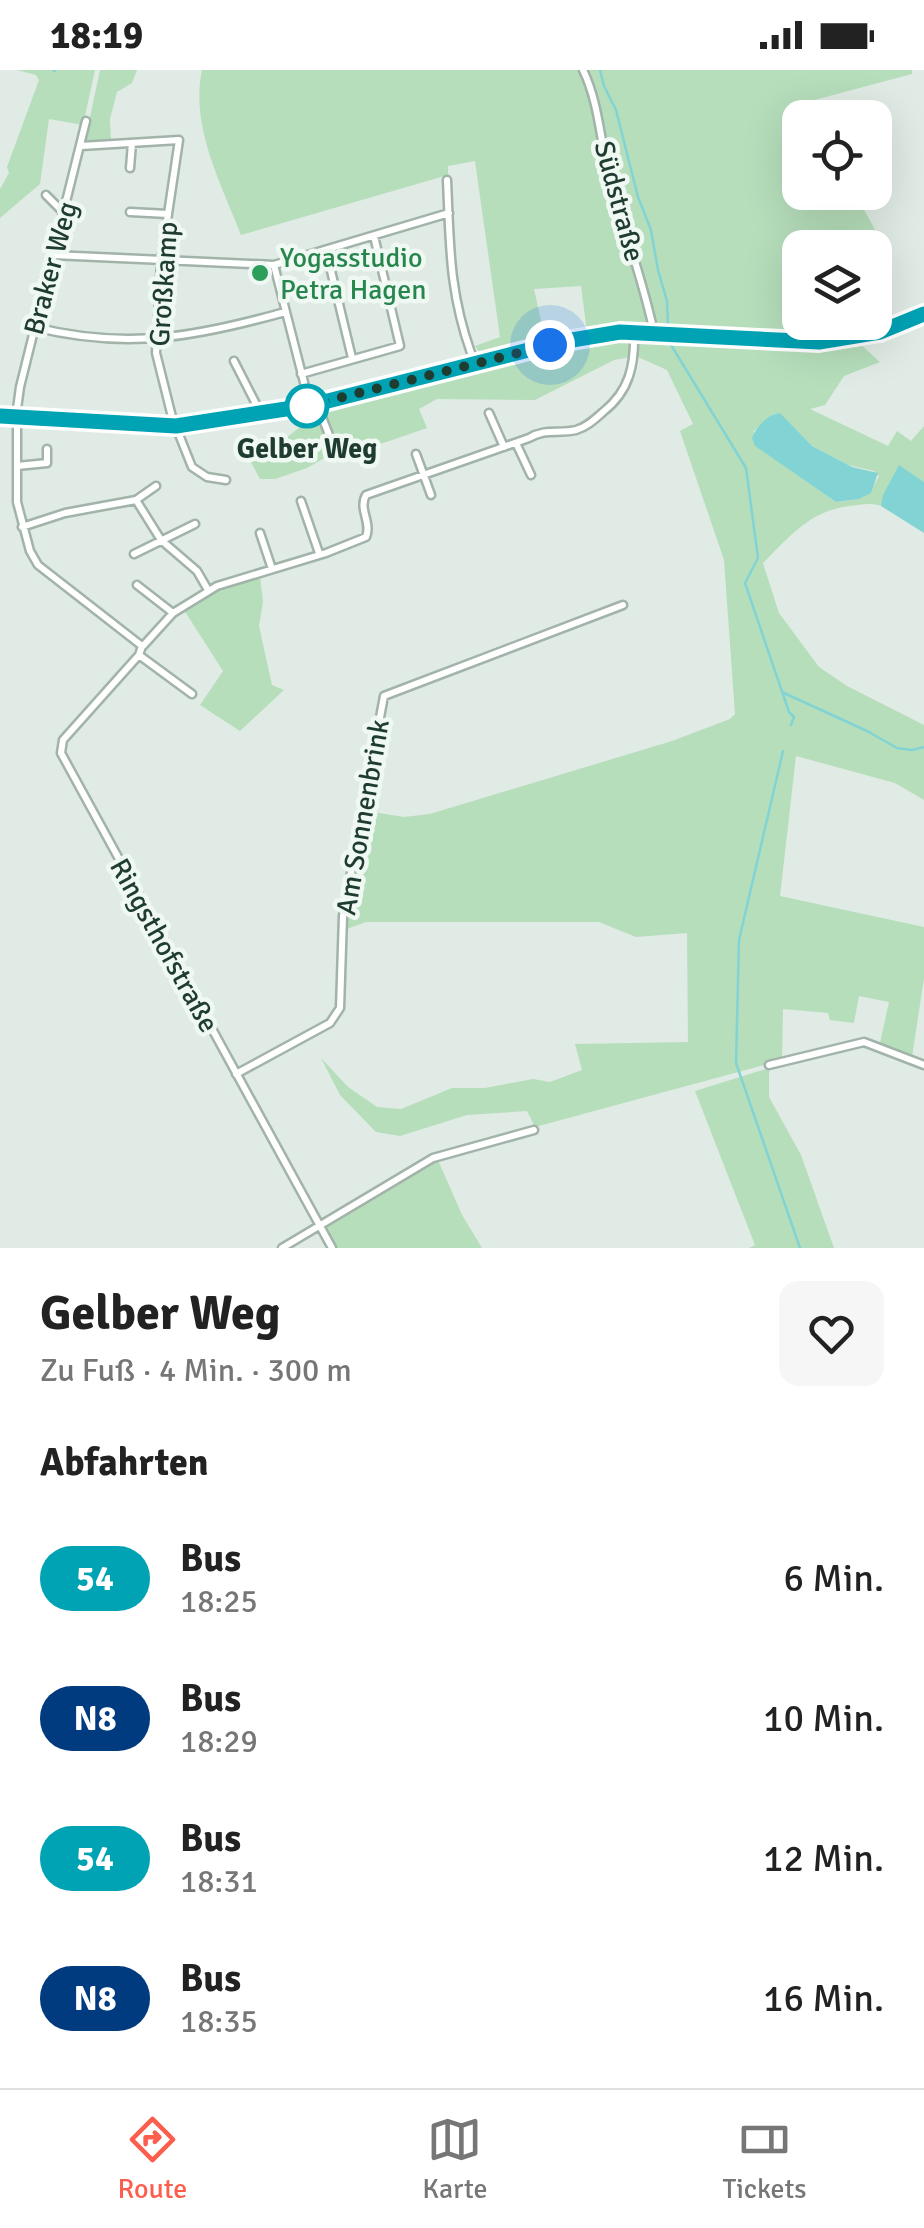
<!DOCTYPE html>
<html lang="de">
<head>
<meta charset="utf-8">
<style>
  body { margin:0; font-family:Signika,sans-serif; background:#f6f6f6; color:#222; height:100vh; display:flex; flex-direction:column; font-size:38px; white-space:nowrap }
  * { box-sizing:border-box; margin:0 }
  p { font-size:32px; color:#767676 }
  .icon { flex:none; width:55px; height:55px; fill:none; stroke:currentColor; stroke-width:2; stroke-linecap:round; stroke-linejoin:round }
  .map { position:relative; height:1178px; overflow:hidden }
  .details { display:flex; flex-direction:column; background:#fff; flex:1 }
  .details>* { flex:none }
  .badge { padding:0 20px; border-radius:32px; font-size:35px; line-height:65px }
  .controls { position:absolute; left:782px; top:30px; display:grid; gap:20px }
  .controls a { display:grid; place-items:center; width:110px; height:110px; border-radius:20px; background:#fff; box-shadow:0 10px 40px #0002; font-size:50px }
  .you { position:absolute; width:50px; height:50px; margin:-25px; border:8px solid #fff; border-radius:50%; background:#1a73e8; box-shadow:0 0 0 15px #1a73e833 }
  .map>.badge { position:absolute; translate:-50% -50%; box-shadow:0 0 0 5px #fff }
  h2 { padding:0 40px; font-size:38px; line-height:90px }
  .round { display:grid; place-items:center; flex:none; width:105px; height:105px; border-radius:20px; background:#f6f6f6 }
  .head { display:flex; align-items:center; justify-content:space-between; height:170px; padding:0 40px }
  h1 { font-size:48px; font-weight:800; line-height:75px }
  ul { padding:0; list-style:none }
  li { display:flex; align-items:center; gap:30px; height:140px; padding:0 40px }
  li div { flex:1 }
  li b { display:block; font-size:38px }
  li em { font-style:normal }
  li .badge { min-width:110px; font-weight:700; text-align:center }
  .status { display:flex; justify-content:space-between; align-items:center; height:70px; padding:0 50px; background:#fff; direction:ltr }
  .status svg { height:28px; fill:currentColor }
  .dock { display:flex; justify-content:space-around; align-items:center; height:140px; border-top:2px solid #e0e0e0; background:#fff; font-size:28px; color:#767676 }
  .dock a { display:grid; justify-items:center; gap:5px }
  .dock .selected { color:#fb5e4d }
  .map>svg:first-child { display:block }
  .green { fill:#b6debb; fill-rule:evenodd }
  .water { fill:#82d4d4 }
  .lines { fill:none; stroke-linecap:round; stroke-linejoin:round }
  .stream { stroke:#82d4d4; stroke-width:2.5 }
  .minor-casing { stroke:#a2b3aa; stroke-width:11 }
  .secondary-casing { stroke:#9fbbad; stroke-width:14 }
  .minor { stroke:#fff; stroke-width:6 }
  .secondary { stroke:#fff; stroke-width:9 }
  .line-casing { stroke:#fff; stroke-width:22 }
  .line { stroke:#00a3b4; stroke-width:15 }
  .walk { stroke:#1f3c30; stroke-width:10; stroke-dasharray:0 18 }
  .leisure-dot { fill:#2e9e5b; stroke:#eff8f2; stroke-width:4 }
  .stop-dot { fill:#fff; stroke:#00a3b4; stroke-width:5 }
  .labels { text-anchor:middle; stroke-width:9; stroke-linejoin:round; paint-order:stroke }
  .street-label { font-size:28px; fill:#1f3c30; stroke:#eff8f2 }
  .leisure-label { font-size:28px; fill:#27864d; stroke:#eff8f2; text-anchor:start }
  .stop-label { font-size:28px; font-weight:bold; fill:#1f3c30; stroke:#eff8f2 }
</style>
</head>
<body>
<div class="status"><b>18:19</b><svg viewBox="0 0 49 12"><path d="M0 12V9h3v3zM5 12V6h3v6zM10 12V3h3v9zM15 12V0h3v12zM26 1h20v11H26zM47 4h2v5h-2z"/></svg></div>
<div class="map">
<svg width="924" height="1178" viewBox="0 0 924 1178">
  <rect width="100%" height="100%" fill="#dfebe4"/>
  <path class="green" d="M17,0H95L83,55L49,49L40,114L0,148V119L9,103L7,97L39,10L36,5Z
    M100,0H137L132,13L117,22L110,49L111,72L89,74L85,71Z
    M202,0H580L589,18L606,101L634,185L650,255L649,258L621,257L587,262L581,216L534,219L546,273L484,289L475,276L500,267L475,91L448,96V105L241,165C221,113 190,57 202,0Z
    M586,0H912V4L807,32L814,47L800,48V122L855,123L879,167L850,177L800,178V195L796,197L800,214V252L809,253L812,264L658,258L638,183L614,116L594,18Z
    M649,265L814,277L858,272L880,292L844,306L825,335L810,339L888,376L897,361L911,371L924,356V412L899,396L881,436C870,432 861,435 849,436C810,441 790,466 763,493L779,543L819,597L847,616L924,655V730L895,713L796,686L780,826L924,857V908L912,987L880,973L889,932L859,926L854,953L830,950L828,943L783,939L782,990L535,1057L527,1041L467,1045L400,1066L376,1062L340,1025L321,988L348,1017L377,1037L401,1039L452,1018H485L533,1009L550,1012L582,1000L575,974L688,972L687,863L636,867L599,852H366L344,860L366,741L404,747L430,744L672,671L730,649L735,644L724,490L680,361L693,354L667,300L638,287V269ZM779,343L812,376L848,395L874,401L879,406C868,428 859,430 836,432L755,375L754,361L774,344Z
    M626,266L631,273V287L614,290L535,330L437,329L419,339L427,358L363,380H338L307,398L275,409H260L240,372L282,371L316,345L317,340L587,272Z
    M260,507L263,532L259,556L272,615L284,620L240,661L200,635L223,601L184,540L220,518Z
    M769,998V1027L801,1085L834,1178H749L755,1175L695,1021Z
    M438,1090L462,1145L482,1178H337L325,1156Z"/>
  <path class="water" d="M780,343L812,376L852,397L878,403L871,423L859,429L836,432L755,376L752,368C756,357 768,344 780,343Z
    M899,395L924,412V463L881,436L883,425Z"/>
  <g class="lines">
    <path class="stream" d="M600,0L604,16L616,40L638,127L651,160L658,200L667,231L668,256
      M54,1L55,0
      M668,270L746,398L758,488L745,513L789,642L794,647L791,655
      M784,623L867,661L897,678L912,680L924,677
      M783,681L739,870L736,993L800,1178"/>
    <defs>
      <path id="minor" d="M583,0C599,33 600,70 609,105C623,158 643,209 654,263
        M86,51L20,317L17,339V432L30,481L38,495L142,576L139,585L63,670L61,683L332,1178
        M81,76L179,70L161,191L156,283L172,347L192,397L207,407L226,410
        M130,98L132,73
        M447,110C450,175 449,221 471,283
        M46,125L64,143
        M130,142L168,144
        M326,180L352,288
        M53,185L274,195L449,143
        M274,195L310,336
        M34,257C126,280 196,267 285,242
        M234,291L256,334L258,344
        M301,304L400,276L374,166
        M317,334L336,383
        M489,343L504,377
        M516,373L531,405
        M416,384L431,425
        M17,396L47,393V379
        M136,430L156,416
        M301,431L319,483
        M22,457L65,443L136,430L161,470L197,501L208,520
        M260,463L272,499
        M134,484L195,454
        M137,515L173,543
        M143,576L173,543L217,516L326,483L366,467C372,452 358,439 366,425L529,368C546,358 558,364 576,360C587,357 595,349 603,342C630,321 635,294 634,262
        M139,585L192,624
        M769,995L864,972L924,995
        M236,1004L330,953L340,938L343,846L384,626L623,535
        M282,1178L433,1088L534,1060"/>
      <path id="secondary" d="M0,346L175,355L317,334L560,273L620,261L819,272L870,265L924,244"/>
    </defs>
    <use href="#minor" class="minor-casing"/>
    <use href="#secondary" class="secondary-casing"/>
    <use href="#minor" class="minor"/>
    <use href="#secondary" class="secondary"/>
  </g>
  <g class="lines">
    <defs>
      <path id="line" d="M0,346L176,356L312,335L560,272L620,262L819,272L880,262L924,244"/>
    </defs>
    <use href="#line" class="line-casing"/>
    <use href="#line" class="line"/>
    <path class="walk" d="M307,336L550,275"/>
  </g>
  <circle class="leisure-dot" cx="260" cy="203" r="10"/>
  <circle class="stop-dot" cx="307" cy="336" r="20"/>
  <g class="labels">
    <g class="street-label">
      <text transform="translate(620 131) rotate(75)" y="10">Südstraße</text>
      <text transform="translate(50 198) rotate(-75)" y="10">Braker Weg</text>
      <text transform="translate(163 214) rotate(-86)" y="10">Großkamp</text>
      <text transform="translate(362 747) rotate(-80)" y="10">Am Sonnenbrink</text>
      <text transform="translate(165 875) rotate(61)" y="10">Ringsthofstraße</text>
    </g>
    <g class="leisure-label">
      <text x="280" y="197">Yogasstudio<tspan x="280" dy="32">Petra Hagen</tspan></text>
    </g>
    <g class="stop-label">
      <text x="307" y="388">Gelber Weg</text>
    </g>
  </g>
</svg>
<div class="controls">
<a><svg class="icon" aria-label="locate" viewBox="0 0 24 24"><circle cx="12" cy="12" r="6"/><path d="M12 2v4M12 18v4M2 12h4M18 12h4"/></svg></a>
<a><svg class="icon" aria-label="layers" viewBox="0 0 24 24"><path d="M12 4l9 5-9 5-9-5zM3 14l9 5 9-5"/></svg></a>
</div>
<div class="you" style="left:550px;top:275px"></div>
</div>
<section class="details">
<div class="head"><div><h1>Gelber Weg</h1><p>Zu Fuß · 4 Min. · 300 m</p></div><a class="round"><svg class="icon" aria-label="heart" viewBox="0 0 24 24"><path d="M12 20l-8-8c-3-5 5-10 8-4 3-6 11-1 8 4z"/></svg></a></div>
<h2>Abfahrten</h2>
<ul>
<li><span class="badge" style="background:#00a3b4;color:#fff">54</span><div><b>Bus</b><p>18:25</p></div><em>6 Min.</em></li>
<li><span class="badge" style="background:#003b80;color:#fff">N8</span><div><b>Bus</b><p>18:29</p></div><em>10 Min.</em></li>
<li><span class="badge" style="background:#00a3b4;color:#fff">54</span><div><b>Bus</b><p>18:31</p></div><em>12 Min.</em></li>
<li><span class="badge" style="background:#003b80;color:#fff">N8</span><div><b>Bus</b><p>18:35</p></div><em>16 Min.</em></li>
</ul>
</section>
<nav class="dock">
<a class="selected"><svg class="icon" aria-label="directions" viewBox="0 0 24 24"><path d="M12 3l9 9-9 9-9-9zM9 14v-3h6M13 9l2 2-2 2"/></svg>Route</a>
<a><svg class="icon" aria-label="map" viewBox="0 0 24 24"><path d="M3 6l6-2 6 2 6-2v14l-6 2-6-2-6 2zM9 4v14M15 6v14"/></svg>Karte</a>
<a><svg class="icon" aria-label="tickets" viewBox="0 0 24 24"><path d="M3 7h18v10H3zM15 7v10"/></svg>Tickets</a>
</nav>
</body>
</html>
